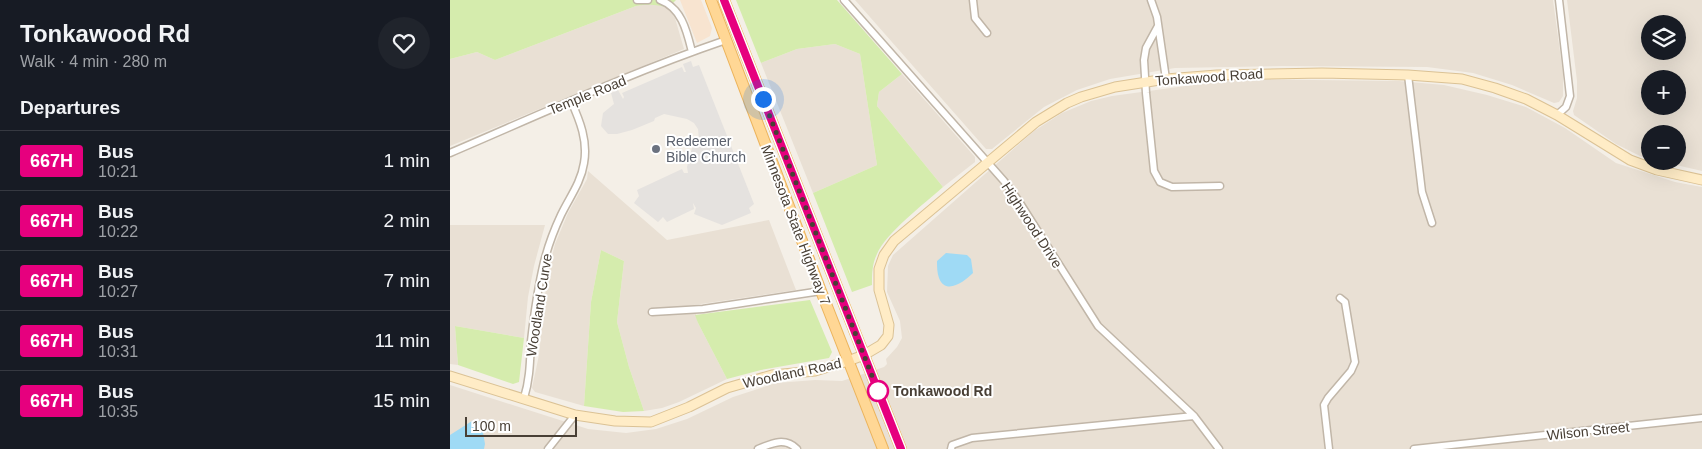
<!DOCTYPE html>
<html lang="en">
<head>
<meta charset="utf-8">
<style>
  body { margin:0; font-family:Helvetica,sans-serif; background:#20242c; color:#f1f3f6; height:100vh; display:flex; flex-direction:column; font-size:19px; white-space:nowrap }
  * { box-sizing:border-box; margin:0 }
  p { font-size:16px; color:#9ea1a6 }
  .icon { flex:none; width:28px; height:28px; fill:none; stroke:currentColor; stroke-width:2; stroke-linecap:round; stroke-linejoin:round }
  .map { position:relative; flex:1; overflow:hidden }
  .panel { display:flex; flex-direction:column; background:#171b24; width:450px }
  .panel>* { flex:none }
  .badge { padding:0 10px; border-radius:4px; font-size:18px; line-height:32px }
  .fabs { position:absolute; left:1191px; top:15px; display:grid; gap:10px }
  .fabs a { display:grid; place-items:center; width:45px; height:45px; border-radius:50%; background:#171b24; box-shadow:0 5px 20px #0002; font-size:25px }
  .scale { position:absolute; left:15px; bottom:12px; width:112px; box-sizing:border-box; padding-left:5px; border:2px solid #483f35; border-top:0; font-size:14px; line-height:18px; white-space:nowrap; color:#483f35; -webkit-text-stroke:4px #fff; paint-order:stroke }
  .you { position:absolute; width:25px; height:25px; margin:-12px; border:4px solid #fff; border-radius:50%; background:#1a73e8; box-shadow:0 0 0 8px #1a73e833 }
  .map>.badge { position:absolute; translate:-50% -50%; box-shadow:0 0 0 2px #fff }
  h2 { padding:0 20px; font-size:19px; line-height:45px }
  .round { display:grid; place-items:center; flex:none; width:52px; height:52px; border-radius:26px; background:#20242c }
  .headline { display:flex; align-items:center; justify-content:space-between; height:85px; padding:0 20px }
  h1 { font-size:24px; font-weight:700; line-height:38px }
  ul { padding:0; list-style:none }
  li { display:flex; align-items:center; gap:15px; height:60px; padding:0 20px; border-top:1px solid #363941 }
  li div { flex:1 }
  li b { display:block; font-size:19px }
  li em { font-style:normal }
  li .badge { min-width:55px; font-weight:700; text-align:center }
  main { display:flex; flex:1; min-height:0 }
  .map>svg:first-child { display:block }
  .residential { fill:#e9e0d4; fill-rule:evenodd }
  .commercial { fill:#f8e4d0 }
  .green { fill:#d5ecad }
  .parking { fill:#e5e2df }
  .water { fill:#9fdaf5 }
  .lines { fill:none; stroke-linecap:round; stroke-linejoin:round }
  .street-casing { stroke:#c1b6a8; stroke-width:9 }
  .secondary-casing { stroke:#dbc295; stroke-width:11 }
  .primary-casing { stroke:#ecb45d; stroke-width:12 }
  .street { stroke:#fff; stroke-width:6 }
  .secondary { stroke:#ffecc6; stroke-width:9 }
  .primary { stroke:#ffd795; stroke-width:10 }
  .line-casing { stroke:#fff; stroke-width:11 }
  .line { stroke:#e6007e; stroke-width:8 }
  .walk { stroke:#483f35; stroke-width:5; stroke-dasharray:0 9 }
  .worship-dot { fill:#6b7280; stroke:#fff; stroke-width:2 }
  .stop-dot { fill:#fff; stroke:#e6007e; stroke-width:2.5 }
  .labels { text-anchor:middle; stroke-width:4; stroke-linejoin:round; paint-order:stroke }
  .street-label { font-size:14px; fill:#483f35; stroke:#fff }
  .worship-label { font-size:14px; fill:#5b616d; stroke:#fff; text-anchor:start }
  .stop-label { font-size:14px; font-weight:bold; fill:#483f35; stroke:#fff; text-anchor:start }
</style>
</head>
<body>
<main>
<section class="panel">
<div class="headline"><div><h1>Tonkawood Rd</h1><p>Walk · 4 min · 280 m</p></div><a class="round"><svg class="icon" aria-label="heart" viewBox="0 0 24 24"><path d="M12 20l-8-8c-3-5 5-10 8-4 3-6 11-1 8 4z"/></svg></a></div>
<h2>Departures</h2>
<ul>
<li><span class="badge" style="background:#e6007e;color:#fff">667H</span><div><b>Bus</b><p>10:21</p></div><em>1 min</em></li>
<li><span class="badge" style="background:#e6007e;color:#fff">667H</span><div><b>Bus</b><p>10:22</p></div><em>2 min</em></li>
<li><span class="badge" style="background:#e6007e;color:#fff">667H</span><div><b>Bus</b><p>10:27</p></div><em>7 min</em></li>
<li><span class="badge" style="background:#e6007e;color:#fff">667H</span><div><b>Bus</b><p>10:31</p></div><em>11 min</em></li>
<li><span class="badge" style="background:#e6007e;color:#fff">667H</span><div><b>Bus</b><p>10:35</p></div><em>15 min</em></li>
</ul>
</section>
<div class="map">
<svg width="1252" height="449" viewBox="0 0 1252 449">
  <rect width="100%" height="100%" fill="#f4efe7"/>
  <path class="residential" d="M405,0H1103L1113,74V96L1109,102L1104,103L1062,85L1023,73L977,67L832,66L725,68L660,79L627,90L594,107L542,149H536Z
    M1117,0H1252V171L1209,161H1228V134H1200V159L1192,157L1166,144L1124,115L1123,111L1127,98V81ZM1200,24H1228V51H1200ZM1200,79H1228V106H1200Z
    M198,4L211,5L218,8L225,18L234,49L0,146V59L27,52L45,60L186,6Z
    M385,44L410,54L427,165L363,193L311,63L347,49Z
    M452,74L525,157V162L493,187L427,106L429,92Z
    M787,79L949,81L994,85L1037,95L1076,107L1115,128L1166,163L1225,182L1252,187V449H0V385L138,429L176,433L206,429L237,419L283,397L326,383L365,380L392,381L434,367L437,364L436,359L447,347L452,338L450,321L437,292L438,266L443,255L584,131L612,113L641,101L662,96Z
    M138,171L217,240L319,220L346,290L244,305L248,323L277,379L229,402L212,408L194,411L179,367L167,322L174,261L151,250L141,302L134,406L85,392L82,388L89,355L97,277L105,244L118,213L137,179Z
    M0,225H95L84,266L78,297L74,338L5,326L8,365L0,364Z"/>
  <path class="commercial" d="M230,0H251L262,28L260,36L247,43Z"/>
  <path class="green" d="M0,0H226L218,8C207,4 197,4 186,6L45,60L27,52L0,59Z
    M286,0H387L452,74L429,92L427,106L493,187C475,203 435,234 427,254C422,264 422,274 422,285L402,292L363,193L427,165L410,54L385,44L347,49L311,63Z
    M151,250L174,261L167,322L179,367L194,411L173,412L134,406L141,302Z
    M360,300L382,352L379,358L311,370L277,379L248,323L245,315Z
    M5,326L74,338L69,382L63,384L8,365Z"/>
  <path class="parking" d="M241,61L243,67L249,65L304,204L299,208L301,213L272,225L244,214L246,208L243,203L244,209L217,222L213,217L208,222L184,203L189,196L187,190L232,169L234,173H238L237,167L242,148L247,144L249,140L248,129L244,123L237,119L214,114L205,118L204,121L182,130L167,134H158L151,126L153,113L164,104L161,93L168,90L173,99L174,97L172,93L232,67L234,72H236L233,64Z"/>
  <path class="water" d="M496,253L517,255L521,259L523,273C515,281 496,296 489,278C487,273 487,266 487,261Z
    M22,421H31L35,444L34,449H0V435Z"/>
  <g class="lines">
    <defs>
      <path id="street" d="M187,0H198
        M210,0C232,8 237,32 242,52
        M394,0L554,181L568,200L648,326L744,416L769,449
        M523,0L525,18L537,33
        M701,0L707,17L716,79
        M708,26L696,48L694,60L696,93L704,171L710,182L722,187L770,186
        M958,75L972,192L982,223
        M1107,115L1116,107L1120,96L1109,0
        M0,153C91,114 182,72 276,40
        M202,312L253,309L371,291
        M74,398C80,379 80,361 81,341C84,315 88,287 94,262C98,246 104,230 111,215C119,198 131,183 134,163C138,141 130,121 121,101
        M98,449L125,415
        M308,449C322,443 335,437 347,449
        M501,449L502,445L522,438L744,416
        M879,449L874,405L878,398L901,371L905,362L895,302L890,298
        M964,449L1252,418"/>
      <path id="secondary" d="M0,376L125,415L165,421L201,422L239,407L277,388L322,375L365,371L398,361L414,355L431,345L438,336L439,325L429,290V269L434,255L444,241L586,122L617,103L631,97L665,87L716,79L767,75L872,73L958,75L1012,79L1045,88L1076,99L1107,115L1180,160L1207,170L1252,180"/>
      <path id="primary" d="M261,0L371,291L433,449
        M274,0L451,449"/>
    </defs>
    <use href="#street" class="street-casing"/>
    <use href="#secondary" class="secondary-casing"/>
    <use href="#primary" class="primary-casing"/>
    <use href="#street" class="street"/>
    <use href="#secondary" class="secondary"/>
    <use href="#primary" class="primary"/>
  </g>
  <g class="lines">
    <defs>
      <path id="line" d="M274,0L451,449"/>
    </defs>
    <use href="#line" class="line-casing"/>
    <use href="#line" class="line"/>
    <path class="walk" d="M313,99L428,391"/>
  </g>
  <circle class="worship-dot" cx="206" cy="149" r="5"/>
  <circle class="stop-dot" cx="428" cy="391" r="10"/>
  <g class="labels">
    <g class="street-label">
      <text transform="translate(759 77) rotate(-4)" y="5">Tonkawood Road</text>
      <text transform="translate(137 95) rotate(-22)" y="5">Temple Road</text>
      <text transform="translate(346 225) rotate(69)" y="5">Minnesota State Highway 7</text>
      <text transform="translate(582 225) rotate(57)" y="5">Highwood Drive</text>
      <text transform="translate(89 305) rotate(-81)" y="5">Woodland Curve</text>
      <text transform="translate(342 373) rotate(-12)" y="5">Woodland Road</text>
      <text transform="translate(1138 431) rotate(-6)" y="5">Wilson Street</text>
    </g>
    <g class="worship-label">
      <text x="216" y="146">Redeemer<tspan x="216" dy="16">Bible Church</tspan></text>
    </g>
    <g class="stop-label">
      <text x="443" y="396">Tonkawood Rd</text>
    </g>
  </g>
</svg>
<div class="fabs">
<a><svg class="icon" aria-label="layers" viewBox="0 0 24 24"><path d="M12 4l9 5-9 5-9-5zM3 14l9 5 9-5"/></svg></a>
<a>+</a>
<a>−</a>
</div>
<div class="scale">100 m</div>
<div class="you" style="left:313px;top:99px"></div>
</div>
</main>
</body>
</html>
